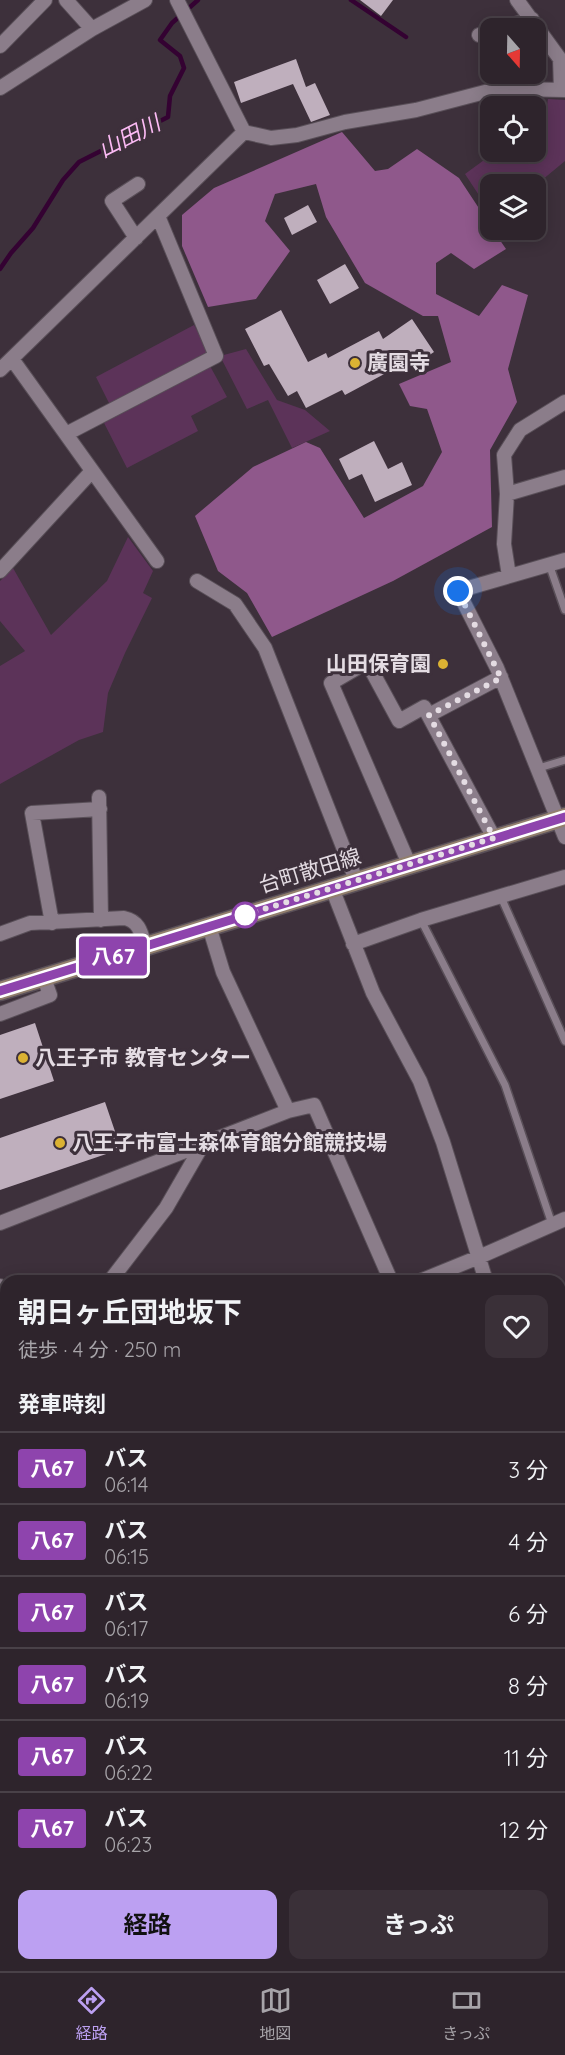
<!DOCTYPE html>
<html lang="ja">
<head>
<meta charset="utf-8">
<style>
  body { margin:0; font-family:Quicksand,"Noto Sans JP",sans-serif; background:#3a3038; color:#f1f3f6; height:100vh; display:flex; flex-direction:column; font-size:22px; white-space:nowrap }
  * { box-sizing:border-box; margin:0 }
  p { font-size:20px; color:#a7a4a9 }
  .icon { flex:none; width:33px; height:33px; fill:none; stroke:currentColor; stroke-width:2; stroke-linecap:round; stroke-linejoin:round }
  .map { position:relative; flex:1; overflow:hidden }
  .drawer { position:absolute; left:0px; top:1275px; width:566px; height:696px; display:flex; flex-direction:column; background:#2e242c; border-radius:18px 18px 0 0; box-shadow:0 3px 15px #0003,0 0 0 2px #494148 }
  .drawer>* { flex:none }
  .badge { padding:0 12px; border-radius:4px; font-size:21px; line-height:39px }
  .needle { width:39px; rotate:160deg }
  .controls { position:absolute; left:480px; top:18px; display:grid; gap:12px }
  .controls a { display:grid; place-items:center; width:66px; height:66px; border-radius:12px; background:#2e242c; box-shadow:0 3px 15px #0003,0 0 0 2px #494148; font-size:30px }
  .you { position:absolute; width:30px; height:30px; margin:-15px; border:4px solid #fff; border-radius:50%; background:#1a73e8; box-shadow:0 0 0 9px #1a73e833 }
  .map>.badge { position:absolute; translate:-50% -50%; box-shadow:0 0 0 3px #fff }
  h2 { padding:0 18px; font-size:22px; line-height:54px }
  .round { display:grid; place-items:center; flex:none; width:63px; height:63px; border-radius:12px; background:#3a3038 }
  .overview { display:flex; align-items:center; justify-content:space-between; height:102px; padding:0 18px }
  h1 { font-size:28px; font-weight:700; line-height:45px }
  .button { display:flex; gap:12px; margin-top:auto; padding:12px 18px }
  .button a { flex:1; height:69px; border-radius:12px; background:#bca0f2; color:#111; font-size:24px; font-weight:700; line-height:69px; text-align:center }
  .button a+a { background:#3a3038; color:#f1f3f6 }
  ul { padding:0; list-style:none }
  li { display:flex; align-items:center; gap:18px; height:72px; padding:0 18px; border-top:2px solid #494148 }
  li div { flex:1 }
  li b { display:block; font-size:22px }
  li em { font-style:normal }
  li .badge { min-width:66px; font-weight:700; text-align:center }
  .menu { display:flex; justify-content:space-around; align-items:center; height:84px; border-top:2px solid #494148; background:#2e242c; font-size:16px; color:#a7a4a9 }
  .menu a { display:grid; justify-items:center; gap:3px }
  .menu .on { color:#bca0f2 }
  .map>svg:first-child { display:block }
  .green { fill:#5c3359 }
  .forest { fill:#8f588b }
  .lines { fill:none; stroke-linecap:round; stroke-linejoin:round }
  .stream { stroke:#340232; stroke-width:4.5 }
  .building { fill:#bfafbd }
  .lane-casing { stroke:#594f58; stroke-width:10 }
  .street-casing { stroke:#594f58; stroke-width:16 }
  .secondary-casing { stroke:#594f58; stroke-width:21 }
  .lane { stroke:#8b7d8a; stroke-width:7 }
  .street { stroke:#8b7d8a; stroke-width:14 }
  .secondary { stroke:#927f6d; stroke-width:18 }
  .line-casing { stroke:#fff; stroke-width:14 }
  .line { stroke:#8e44ad; stroke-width:9 }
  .walk { stroke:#e4dce3; stroke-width:6; stroke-dasharray:0 10.8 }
  .poi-dot { fill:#dbb233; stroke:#3d303b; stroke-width:2 }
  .stop-dot { fill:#fff; stroke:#8e44ad; stroke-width:3 }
  .labels { text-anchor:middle; stroke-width:6; stroke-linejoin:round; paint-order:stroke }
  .poi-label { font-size:21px; font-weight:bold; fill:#e4dce3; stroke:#3d303b; text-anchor:start }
  .street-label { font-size:21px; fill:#e4dce3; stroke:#3d303b }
  .water-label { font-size:22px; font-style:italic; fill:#fcbbf5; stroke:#3d303b }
</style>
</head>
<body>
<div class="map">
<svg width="565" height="1971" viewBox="0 0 565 1971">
  <rect width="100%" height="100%" fill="#3d303b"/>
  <path class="green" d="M548,99L565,100V161L536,185L490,184V212L465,174L495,152H536V120L546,112Z
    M194,325L209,352L110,405L96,377Z
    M246,349L277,400L305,410L330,431L292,448L268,400L247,409L220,356Z
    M210,366L227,397L191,416L198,431L127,468L103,421Z
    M128,537L153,571L143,593L152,598L125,653L108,693L103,732L79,740L0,784V666L25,651L0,621V581L13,568L51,635L107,581Z"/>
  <path class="forest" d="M342,132L375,171L388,169L417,149L459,178L490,225V230H493L506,249L474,269L451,253L436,263V294L479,316L502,285L528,295L508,369L517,402L490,450L492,527L393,581L272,637L247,593L218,571L195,516L253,467L306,442L320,448L364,518L423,486L442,452L427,409L410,406L399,384L451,362L438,316H423L365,283L326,217L316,184L275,194L265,221L290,251L256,299L208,307L182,246V215L214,188Z"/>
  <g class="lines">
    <path class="stream" d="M351,0L406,37
      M0,269L11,253L33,228L63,180L79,162L168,117L170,96L184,68L180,56L160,40L172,23L198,0"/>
  </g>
  <path class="building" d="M360,0H393L381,16Z
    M296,59L306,87L315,83L330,115L311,122L293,84L241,103L234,82Z
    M308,205L317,222L292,235L284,218Z
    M345,264L359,288L330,304L317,280Z
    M281,310L308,362L326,353L328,358L379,331L383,339L412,319L434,352L407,370L403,364L345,395L342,390L306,408L297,391L288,396L269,364L264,366L245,329Z
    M374,441L388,469L402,462L412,485L375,502L362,474L349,480L339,459Z
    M35,1023L54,1081L0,1099V1035Z
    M105,1102L121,1149L0,1190V1138Z"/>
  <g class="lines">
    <defs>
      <path id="lane" d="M549,564L565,610
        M539,768L565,760
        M501,897L565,1041
        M421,920L505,1085L552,1224
        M560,1492L565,1490"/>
      <path id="street" d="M66,0L92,29
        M177,0L244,132
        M517,0L560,59L561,90
        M501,28L532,19
        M479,35L490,32
        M0,46L45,0
        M0,88L92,29L145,0
        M244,132L271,138L297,135L345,122L416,110L485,92L515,89L565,90
        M136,238L112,201L138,184
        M12,359L157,561
        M0,370L244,132
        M66,434L216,356L158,216
        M507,494L565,477
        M565,560L458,591L497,668L565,837
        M0,571L92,471
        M509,576L504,544L507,494L504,455L520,430L565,402
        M197,581L235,604L265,648L356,880
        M429,715L501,677
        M99,797L101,920
        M409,864L331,683L367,662L399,721L424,707L494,838
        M332,888L373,993L420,1081L443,1142L486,1281
        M52,923L32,813L100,809
        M209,926L223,972L288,1111
        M0,934L30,923L124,918C139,921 141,932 145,946
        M353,944L421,920L565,877
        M0,1014L50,995L44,978
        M0,1223L288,1111L314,1105L391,1281
        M110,1281L166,1208L203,1144
        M420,1281L479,1257L565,1219
        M0,1286L6,1291
        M0,1464L3,1436L6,1431
        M560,1520L565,1529
        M1,1640L6,1623
        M560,1768L565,1771
        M560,1842L565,1835
        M0,1859L6,1861
        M338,1965L357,1971
        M143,1971L145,1965
        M445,1971L450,1965"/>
      <path id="secondary" d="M0,991L565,817
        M0,1640L6,1642
        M560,1889L565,1892"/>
    </defs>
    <use href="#lane" class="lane-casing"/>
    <use href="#street" class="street-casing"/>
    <use href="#secondary" class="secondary-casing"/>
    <use href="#lane" class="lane"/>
    <use href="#street" class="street"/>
    <use href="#secondary" class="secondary"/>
  </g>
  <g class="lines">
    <defs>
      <path id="line" d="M0,991L565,817"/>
    </defs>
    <use href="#line" class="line-casing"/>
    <use href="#line" class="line"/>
    <path class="walk" d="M245,915L494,838L429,715L501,678L458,591"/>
  </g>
  <g class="poi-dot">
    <circle cx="355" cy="363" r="6"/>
    <circle cx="443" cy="664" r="6"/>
    <circle cx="23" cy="1058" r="6"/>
    <circle cx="60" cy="1143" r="6"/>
  </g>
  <circle class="stop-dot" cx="245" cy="915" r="12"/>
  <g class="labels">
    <g class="poi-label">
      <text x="367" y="370">廣園寺</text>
      <text x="431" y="671" text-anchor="end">山田保育園</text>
      <text x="35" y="1065">八王子市 教育センター</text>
      <text x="72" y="1150">八王子市富士森体育館分館競技場</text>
    </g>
    <g class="street-label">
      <text transform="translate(310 871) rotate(-17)" y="7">台町散田線</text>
    </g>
    <g class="water-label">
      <text transform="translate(129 136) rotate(-27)" y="8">山田川</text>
    </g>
  </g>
</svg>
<div class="controls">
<a><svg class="needle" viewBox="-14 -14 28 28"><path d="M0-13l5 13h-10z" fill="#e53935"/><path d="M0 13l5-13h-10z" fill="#a7a4a9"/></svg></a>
<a><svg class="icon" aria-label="locate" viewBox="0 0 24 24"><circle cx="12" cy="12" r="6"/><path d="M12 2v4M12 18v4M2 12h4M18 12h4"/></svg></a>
<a><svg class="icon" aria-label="layers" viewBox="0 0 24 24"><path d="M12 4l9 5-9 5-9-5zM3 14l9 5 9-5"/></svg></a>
</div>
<div class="you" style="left:458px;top:591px"></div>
<b class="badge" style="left:113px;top:956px;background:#8e44ad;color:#fff">八67</b>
<section class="drawer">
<div class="overview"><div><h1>朝日ヶ丘団地坂下</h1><p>徒歩 · 4 分 · 250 m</p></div><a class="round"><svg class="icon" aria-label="heart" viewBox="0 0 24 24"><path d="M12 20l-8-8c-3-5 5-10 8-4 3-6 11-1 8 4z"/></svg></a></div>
<h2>発車時刻</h2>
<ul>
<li><span class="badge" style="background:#8e44ad;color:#fff">八67</span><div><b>バス</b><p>06:14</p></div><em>3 分</em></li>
<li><span class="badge" style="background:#8e44ad;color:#fff">八67</span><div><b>バス</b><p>06:15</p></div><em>4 分</em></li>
<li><span class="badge" style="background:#8e44ad;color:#fff">八67</span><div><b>バス</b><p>06:17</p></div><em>6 分</em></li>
<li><span class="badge" style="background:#8e44ad;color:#fff">八67</span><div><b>バス</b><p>06:19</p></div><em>8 分</em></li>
<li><span class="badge" style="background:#8e44ad;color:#fff">八67</span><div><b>バス</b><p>06:22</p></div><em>11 分</em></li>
<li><span class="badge" style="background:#8e44ad;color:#fff">八67</span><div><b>バス</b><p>06:23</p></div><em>12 分</em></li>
</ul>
<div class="button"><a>経路</a><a>きっぷ</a></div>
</section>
</div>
<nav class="menu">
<a class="on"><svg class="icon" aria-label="directions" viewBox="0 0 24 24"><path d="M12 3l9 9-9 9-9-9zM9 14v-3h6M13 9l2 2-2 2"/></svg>経路</a>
<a><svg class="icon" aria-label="map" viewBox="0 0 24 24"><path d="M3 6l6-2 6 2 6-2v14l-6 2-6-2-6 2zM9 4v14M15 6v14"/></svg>地図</a>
<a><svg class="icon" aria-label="tickets" viewBox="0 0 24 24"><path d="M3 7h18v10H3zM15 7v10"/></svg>きっぷ</a>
</nav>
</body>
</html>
